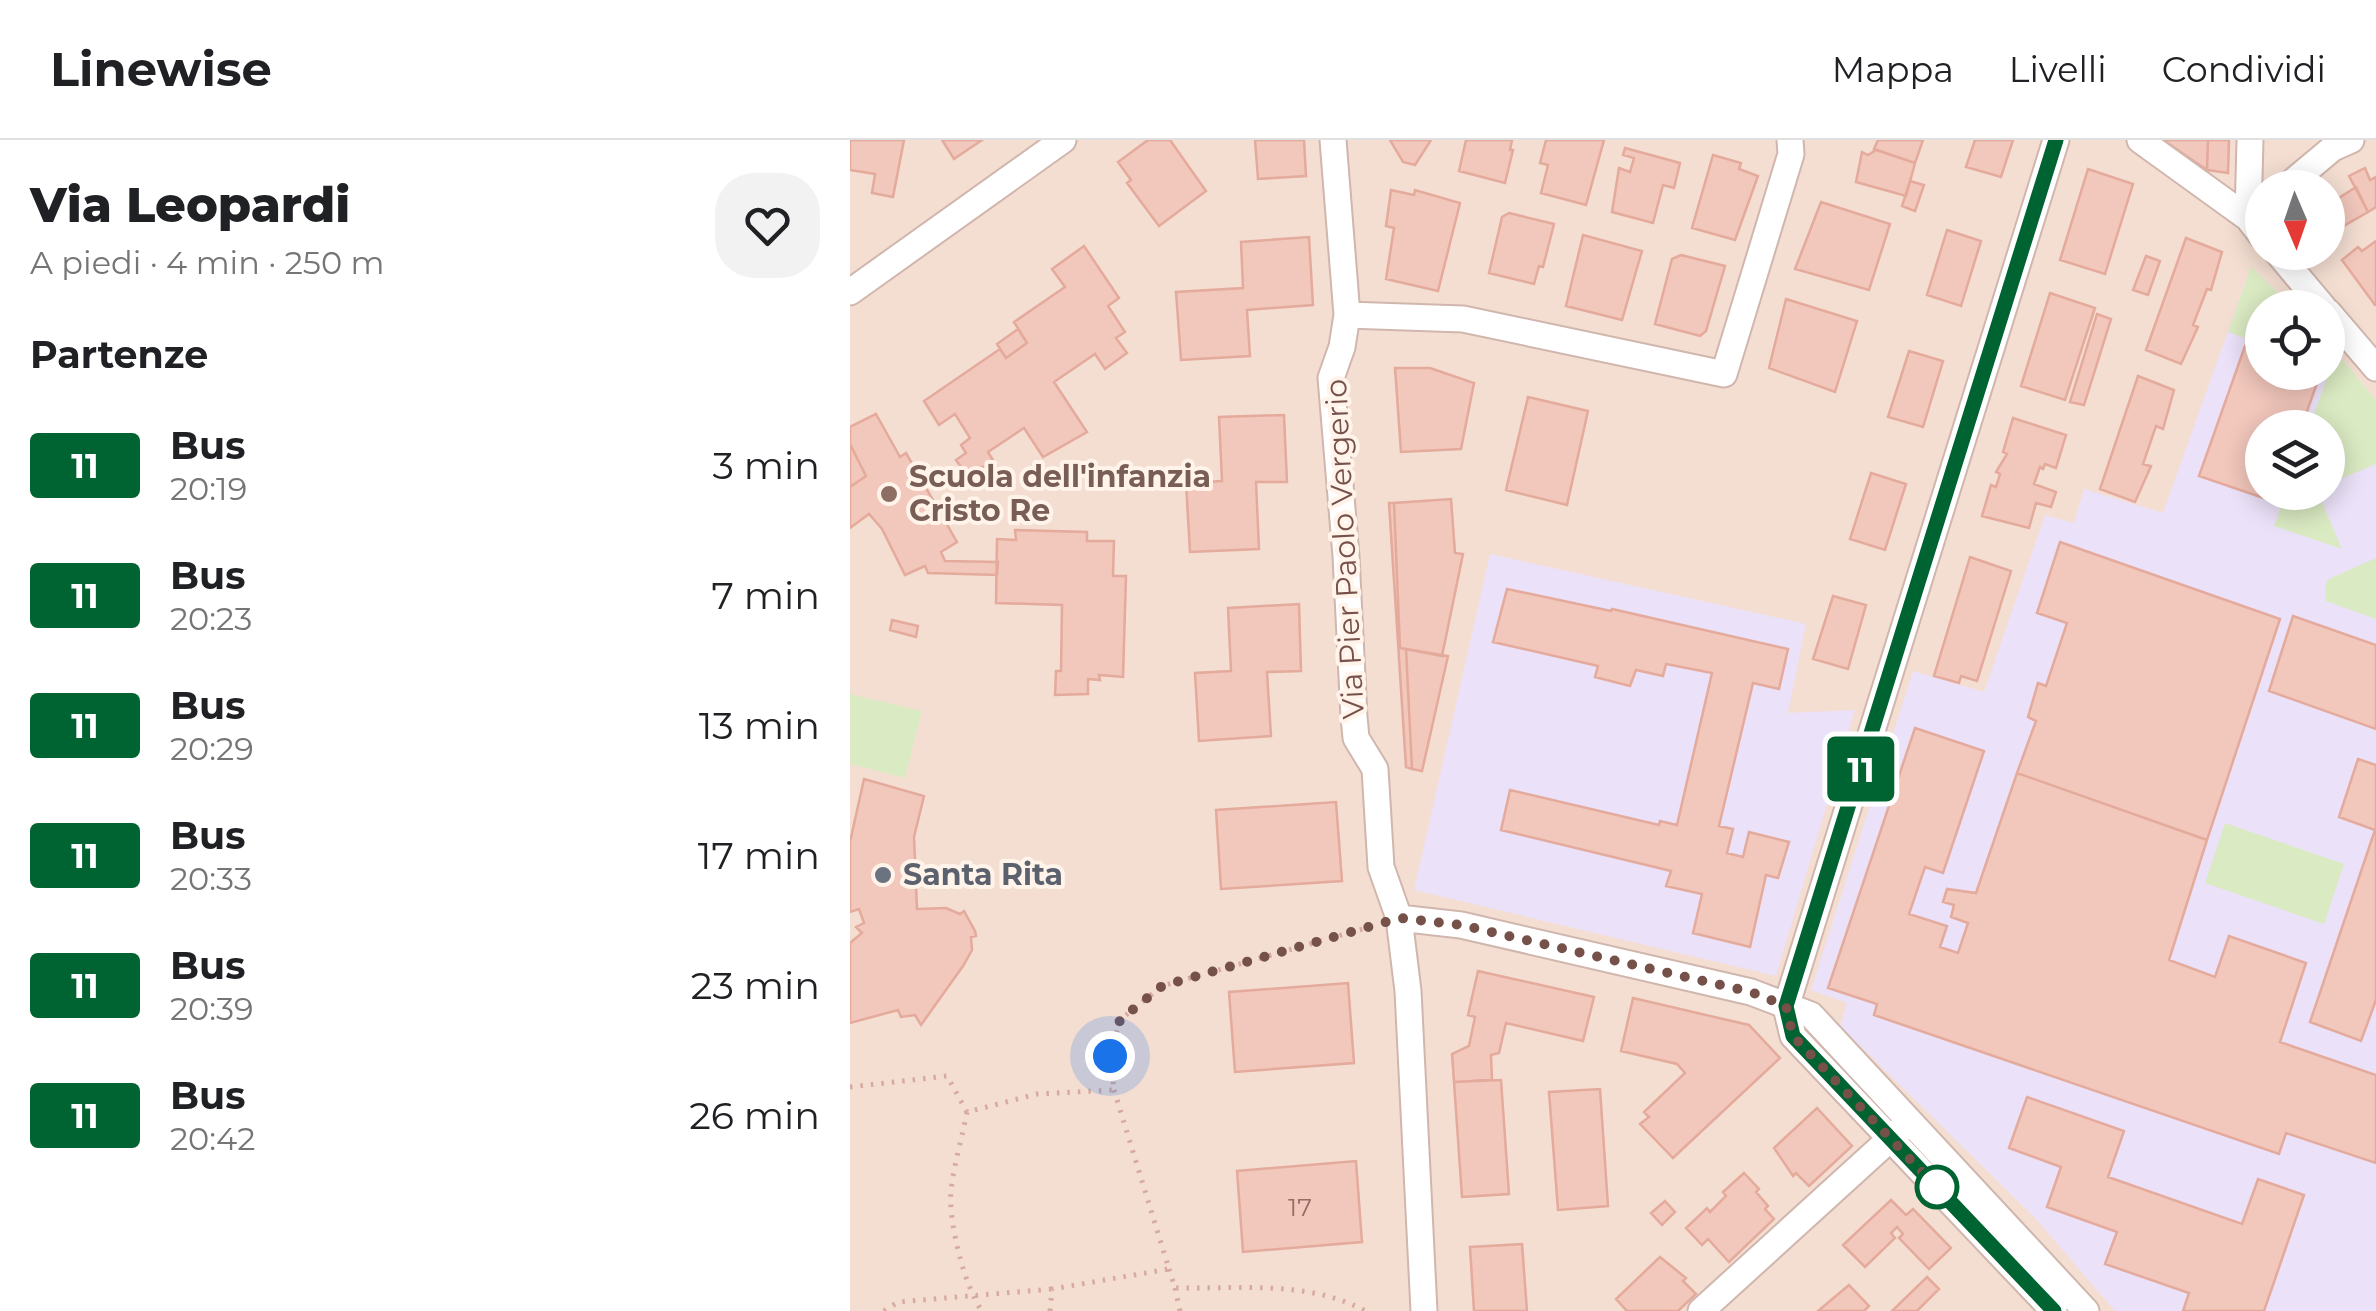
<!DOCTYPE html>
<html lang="it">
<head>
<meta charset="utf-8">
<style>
  body { margin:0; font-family:Montserrat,sans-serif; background:#f2f2f2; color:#202124; height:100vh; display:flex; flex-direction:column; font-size:38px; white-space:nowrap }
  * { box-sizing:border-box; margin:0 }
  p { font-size:32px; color:#757577 }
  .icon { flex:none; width:55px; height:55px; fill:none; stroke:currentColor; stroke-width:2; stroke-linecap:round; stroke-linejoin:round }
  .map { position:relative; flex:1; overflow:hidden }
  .drawer { display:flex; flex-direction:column; background:#fff; width:850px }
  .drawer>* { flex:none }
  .badge { padding:0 20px; border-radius:8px; font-size:35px; line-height:65px }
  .needle { width:65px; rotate:178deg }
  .buttons { position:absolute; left:1395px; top:30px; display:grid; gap:20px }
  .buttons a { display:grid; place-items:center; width:100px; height:100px; border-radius:50%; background:#fff; box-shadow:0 5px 25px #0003; font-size:50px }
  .you { position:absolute; width:50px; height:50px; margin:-25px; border:8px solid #fff; border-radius:50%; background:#1a73e8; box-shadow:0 0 0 15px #1a73e833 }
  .map>.badge { position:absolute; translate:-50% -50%; box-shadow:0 0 0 5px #fff }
  h2 { padding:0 30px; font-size:38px; line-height:90px }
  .round { display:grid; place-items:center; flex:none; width:105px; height:105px; border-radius:40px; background:#f2f2f2 }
  .summary { display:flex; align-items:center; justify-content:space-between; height:170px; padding:0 30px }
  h1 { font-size:48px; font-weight:800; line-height:75px }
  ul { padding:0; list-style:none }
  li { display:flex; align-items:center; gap:30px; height:130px; padding:0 30px }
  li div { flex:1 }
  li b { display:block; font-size:38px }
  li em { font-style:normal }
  li .badge { min-width:110px; font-weight:700; text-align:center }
  header { display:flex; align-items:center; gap:60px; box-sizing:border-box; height:140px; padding:0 50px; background:#fff; border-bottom:2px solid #e0e0e0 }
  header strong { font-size:48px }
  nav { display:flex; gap:55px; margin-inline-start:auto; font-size:35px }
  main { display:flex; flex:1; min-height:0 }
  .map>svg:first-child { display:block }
  .residential { fill:#f4ded2; fill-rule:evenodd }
  .education { fill:#ebe1f8; fill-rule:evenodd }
  .green { fill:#daeac2 }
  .building { fill:#f2c7bc; stroke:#e4aa9c; stroke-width:2.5 }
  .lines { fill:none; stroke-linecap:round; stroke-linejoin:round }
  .street-casing { stroke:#d0b6ad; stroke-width:29 }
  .path { stroke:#d6aa9f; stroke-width:5; stroke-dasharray:2.5 8; stroke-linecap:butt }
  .street { stroke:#fff; stroke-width:25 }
  .line-casing { stroke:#fff; stroke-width:22 }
  .line { stroke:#006332; stroke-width:15 }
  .walk { stroke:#75514a; stroke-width:10; stroke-dasharray:0 18 }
  .education-dot { fill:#8d6e63; stroke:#fff3ea; stroke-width:4 }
  .worship-dot { fill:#6b7280; stroke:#fff3ea; stroke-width:4 }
  .stop-dot { fill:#fff; stroke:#006332; stroke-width:5 }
  .labels { text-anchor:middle; stroke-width:8; stroke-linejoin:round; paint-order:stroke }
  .number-label { font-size:25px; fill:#946e66 }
  .education-label { font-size:30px; font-weight:bold; fill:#785e54; stroke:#fff3ea; text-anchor:start }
  .street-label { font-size:30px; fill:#75514a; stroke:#fff3ea }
  .worship-label { font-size:30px; font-weight:bold; fill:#5b616d; stroke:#fff3ea; text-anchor:start }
</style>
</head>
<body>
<header>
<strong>Linewise</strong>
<nav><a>Mappa</a><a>Livelli</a><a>Condividi</a></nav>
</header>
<main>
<section class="drawer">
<div class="summary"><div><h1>Via Leopardi</h1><p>A piedi · 4 min · 250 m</p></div><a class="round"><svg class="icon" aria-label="heart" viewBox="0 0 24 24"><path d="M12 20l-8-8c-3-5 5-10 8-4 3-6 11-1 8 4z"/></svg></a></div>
<h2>Partenze</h2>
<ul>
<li><span class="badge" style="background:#006332;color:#fff">11</span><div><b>Bus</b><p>20:19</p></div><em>3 min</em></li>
<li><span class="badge" style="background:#006332;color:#fff">11</span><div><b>Bus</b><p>20:23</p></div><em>7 min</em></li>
<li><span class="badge" style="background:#006332;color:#fff">11</span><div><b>Bus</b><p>20:29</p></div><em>13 min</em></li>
<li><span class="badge" style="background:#006332;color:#fff">11</span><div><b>Bus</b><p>20:33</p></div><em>17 min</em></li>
<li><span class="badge" style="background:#006332;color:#fff">11</span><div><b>Bus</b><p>20:39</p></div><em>23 min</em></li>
<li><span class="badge" style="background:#006332;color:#fff">11</span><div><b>Bus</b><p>20:42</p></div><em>26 min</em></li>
</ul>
</section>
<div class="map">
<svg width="1526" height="1171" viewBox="0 0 1526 1171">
  <rect width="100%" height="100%" fill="#fceee4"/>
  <path class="residential" d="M0,0H1526V1171H0ZM1412,48H1478V112H1412ZM1412,168H1478V232H1412ZM1412,288H1478V352H1412Z"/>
  <path class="education" d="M1401,127L1443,167L1412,168V232H1478V202L1526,260V1171H1265L1186,1079L990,886L997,863L961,850L1063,531L1134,552L1195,375L1224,383L1234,349L1313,373ZM1412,288H1478V352H1412Z
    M640,414L956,484L938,573L1005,570L926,836L564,750Z"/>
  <path class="green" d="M1401,127L1443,167L1412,168V204L1378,192Z
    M1478,202L1526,260V324L1478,344V288L1459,287L1481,228L1478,226Z
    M1436,353H1468L1492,409L1424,386Z
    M1526,418V479L1476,461L1475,445L1479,439Z
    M0,554L72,571L55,638L0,624Z
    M1375,683L1494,724L1474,784L1355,743Z"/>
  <path class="building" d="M0,0H54L43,57L22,53L25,34L0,30Z
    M92,0H132L104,19Z
    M320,0L356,51L309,86L277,43L281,40L268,22L298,0Z
    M405,0H454L456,36L408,39Z
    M540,0H581L565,25L553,22Z
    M616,0H662L660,10H663L655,43L609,31Z
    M696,0H754L736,65L691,53L698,25L690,23Z
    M1028,0H1073L1065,23L1024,9Z
    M1125,0H1163L1151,37L1116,27Z
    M1313,0H1358L1357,30Z
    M1358,0H1379L1378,33L1357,30Z
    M775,8L830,23L824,48L813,45L803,83L762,72L769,28L780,32L784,18L773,15Z
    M1026,10L1065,23L1056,56L1006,42L1012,12L1018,15Z
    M863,15L891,23L889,29L908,36L885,100L842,88Z
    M1515,28L1520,40L1526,37V67L1518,72L1499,36Z
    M1238,29L1283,44L1255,134L1210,120Z
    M1060,41L1074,45L1065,71L1052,66Z
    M1506,47L1518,72L1483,92L1478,85V58L1481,56L1484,61Z
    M541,50L564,55L565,50L610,63L588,151L536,139L544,88L536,86Z
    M971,62L1040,84L1019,150L945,129Z
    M659,73L704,84L693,127L689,126L684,144L639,133L652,77Z
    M1097,90L1131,101L1111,166L1077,155Z
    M733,95L792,111L772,180L716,166Z
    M459,97L463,165L397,170L400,216L331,220L326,152L393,148L391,102Z
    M1336,98L1372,112L1361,150L1357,149L1343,185L1348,187L1331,224L1296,210Z
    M1526,101V165H1525L1492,120L1508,107L1512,111Z
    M234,106L269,158L258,166L275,192L266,198L277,213L255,229L245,214L204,242L237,292L193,317L174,288L138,312L146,325L113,330L106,320L116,313L111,305L120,298L105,274L89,285L74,261L150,209L156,218L177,203L164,182L215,147L202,129Z
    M831,115L875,126L856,191L850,196L805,184L822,119Z
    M1296,116L1310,121L1298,155L1283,150Z
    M1200,153L1245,168L1215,260L1171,246Z
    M936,159L1007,181L985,252L919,228Z
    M1247,174L1261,179L1234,265L1220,262Z
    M168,189L177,203L156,218L147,204Z
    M1395,206L1412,212V232H1471L1451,288H1412V352H1429L1425,362L1349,336Z
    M1059,211L1093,221L1073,287L1038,277Z
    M545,228H580L624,243L611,309L551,312Z
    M1288,236L1324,250L1313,289L1306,286L1293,324L1301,326L1285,362L1250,349Z
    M678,257L738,271L717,365L656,350Z
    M26,274L50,317L56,313L107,402L91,412L95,421L148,422L147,435L78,433L75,426L55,435L32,389L19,374L0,388V347L16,336L0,304V287Z
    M434,275L437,342H406L409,409L340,412L336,343L372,341L369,277Z
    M1163,278L1216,295L1206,328L1195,324L1193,329L1190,327L1184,344L1206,352L1201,367L1186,363L1179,388L1132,376L1141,345L1146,347L1150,334L1146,332L1157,314L1153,312Z
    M0,304L16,336L0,347Z
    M1021,333L1056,344L1035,410L1000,399Z
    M601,359L605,413L613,414L592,516L550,508L544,363Z
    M539,363H544L550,508L556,509L562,629L556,627Z
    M165,390L237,392V401H264L263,436H276L273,537L249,535L250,540L238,539V554L205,555L206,531H211L212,465L146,463L147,399L166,400Z
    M1210,402L1430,479L1357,700L1167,633L1186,581L1178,577L1188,543L1196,546L1217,483L1187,473Z
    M1120,417L1161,431L1127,541L1111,536L1109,543L1084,536Z
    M657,449L761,471L762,469L938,509L929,549L903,543L869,686L883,689L877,713L893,717L899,692L939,702L928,738L916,735L900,807L843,793L852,754L816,746L821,731L651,690L660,650L809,685L810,681L827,685L862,533L816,524L813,536L786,530L780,546L745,537L748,526L643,502Z
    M983,456L1016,465L998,529L963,519Z
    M449,464L451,531L417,532L421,596L349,601L345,533L381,531L378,468Z
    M1443,476L1526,505V589L1419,551Z
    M42,480L68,486L66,497L40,490Z
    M556,509L598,516L572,631L562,629Z
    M1065,588L1134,611L1093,733L1075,727L1059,774L1097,786L1090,807L1108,813L1118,783L1101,777L1104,765L1093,762L1097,749L1126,753L1167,633L1357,700L1319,820L1365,837L1379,796L1456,823L1430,902L1526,935V1023L1436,993L1429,1014L1024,875L1027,864L978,848Z
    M1508,619L1526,625V860L1511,901L1460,882L1525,690L1489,677Z
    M14,639L74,656L64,697L67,769L96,768L110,774L114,771L125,791L126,796L121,797L122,810L113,826L71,885L65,875L51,877L48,870L0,883V803L12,793L6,787L14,783L9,769L0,772V702Z
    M486,662L492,741L371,749L366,670Z
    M628,831L744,857L733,901L656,883L649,913L641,915L642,940L604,942L602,914L619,906L625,877L618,875Z
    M498,843L504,923L385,932L379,852Z
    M783,858L899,885L930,918L823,1018L790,984L799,977L794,972L835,933L827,924L771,911Z
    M651,940L659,1054L612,1057L604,942Z
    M750,949L758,1066L708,1070L699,952Z
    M1177,957L1274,991L1258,1037L1392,1084L1408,1039L1454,1055L1414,1171H1333L1339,1153L1255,1124L1267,1092L1197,1067L1211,1027L1159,1008Z
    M967,968L1002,1006L959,1046L946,1033L943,1036L924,1008Z
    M506,1021L512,1102L393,1112L387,1031Z
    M894,1033L909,1049L906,1052L918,1066L915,1069L924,1079L879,1122L858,1099L852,1105L836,1088L857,1068L860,1072L876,1056L873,1052Z
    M1041,1060L1056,1075L1063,1069L1101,1108L1079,1129L1049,1098L1053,1094L1047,1087L1041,1093L1045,1098L1015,1127L993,1105Z
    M815,1061L825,1072L812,1085L801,1073Z
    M672,1104L677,1171H624L620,1107Z
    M810,1117L836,1138L833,1141L846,1154L828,1171H777L766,1159Z
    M1077,1137L1089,1149L1067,1171H1042Z
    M999,1145L1019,1166L1014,1171H968Z"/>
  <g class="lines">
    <defs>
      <path id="street" d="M483,0L497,175L492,207L481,238L496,416L504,577L506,598L525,629L531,727L549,778L558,851L574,1171
        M1290,0L1398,78L1412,96
        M1435,48L1483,8L1501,0
        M1398,78L1400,0
        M1427,112L1474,168
        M0,152L213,0
        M1478,172L1526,228
        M497,175L613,179L874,234L941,14L940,0
        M549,778L611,785L901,852L961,875L1236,1171
        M936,867L1206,0
        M936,867L943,896L1204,1171
        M851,1171L1051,989"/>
    </defs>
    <use href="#street" class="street-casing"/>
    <path class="path" d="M0,947L97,936L117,972L187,954L264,950L260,915L270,880L312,846L527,785
      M117,972C112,998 104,1024 101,1050C98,1080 114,1146 132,1171
      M319,1129L325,1148C387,1149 460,1140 515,1171
      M325,1148L330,1171
      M34,1171L48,1162L202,1149
      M200,1171L202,1149L319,1129L264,950"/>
    <use href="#street" class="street"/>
  </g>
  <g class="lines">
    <defs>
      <path id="line" d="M1204,1171L943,896L936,866L1206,0"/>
    </defs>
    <use href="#line" class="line-casing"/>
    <use href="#line" class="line"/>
    <path class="walk" d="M260,916L270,880L312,846L550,778L611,785L901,852L936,866L943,896L1095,1056L1087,1047"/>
  </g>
  <circle class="education-dot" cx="39" cy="354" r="10"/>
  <circle class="worship-dot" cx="33" cy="735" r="10"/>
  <circle class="stop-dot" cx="1087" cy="1047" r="20"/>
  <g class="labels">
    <g class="number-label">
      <text x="450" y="1076">17</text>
    </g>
    <g class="education-label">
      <text x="59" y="347">Scuola dell'infanzia<tspan x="59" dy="34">Cristo Re</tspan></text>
    </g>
    <g class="street-label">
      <text transform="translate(495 409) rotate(-93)" y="10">Via Pier Paolo Vergerio</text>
    </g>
    <g class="worship-label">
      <text x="53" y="745">Santa Rita</text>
    </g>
  </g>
</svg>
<div class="buttons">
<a><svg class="needle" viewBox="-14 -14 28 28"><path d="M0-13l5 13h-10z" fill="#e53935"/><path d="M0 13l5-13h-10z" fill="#757577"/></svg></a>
<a><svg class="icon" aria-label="locate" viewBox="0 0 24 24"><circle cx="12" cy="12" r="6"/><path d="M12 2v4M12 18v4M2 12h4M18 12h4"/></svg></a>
<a><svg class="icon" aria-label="layers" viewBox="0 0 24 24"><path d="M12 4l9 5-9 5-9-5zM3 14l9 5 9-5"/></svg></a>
</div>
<div class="you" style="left:260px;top:916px"></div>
<b class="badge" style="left:1011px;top:629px;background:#006332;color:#fff">11</b>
</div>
</main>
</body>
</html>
